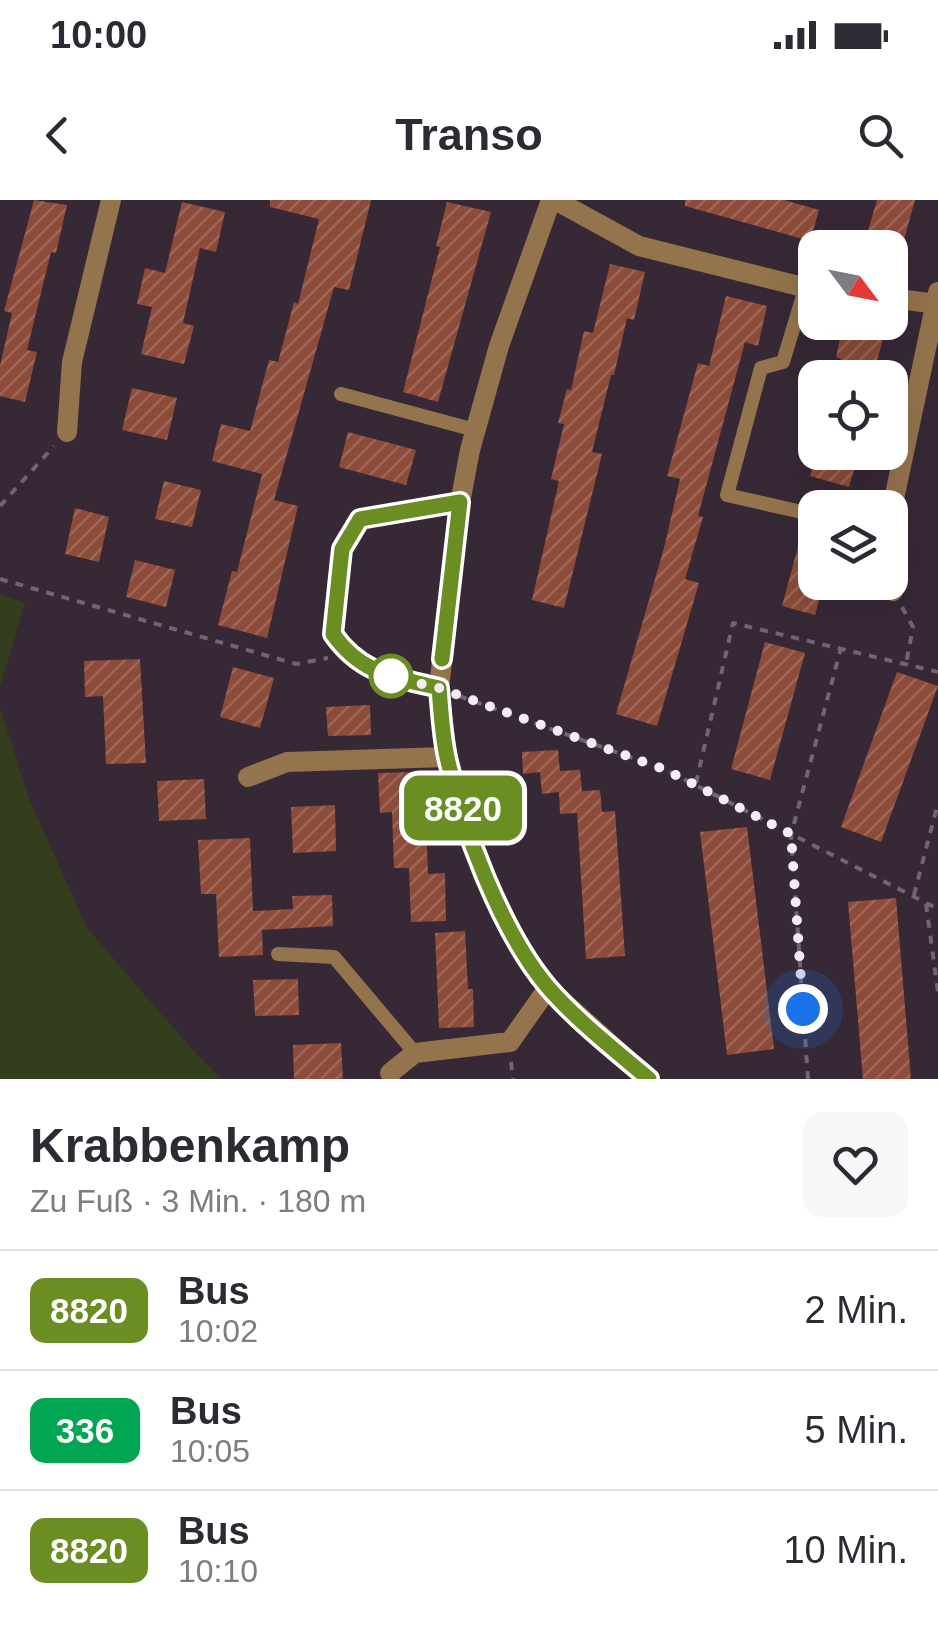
<!DOCTYPE html>
<html lang="de">
<head>
<meta charset="utf-8">
<style>
  body { margin:0; font-family:Helvetica,sans-serif; background:#f7f7f7; color:#2b2b33; height:100vh; display:flex; flex-direction:column; font-size:38px; white-space:nowrap }
  * { box-sizing:border-box; margin:0 }
  p { font-size:32px; color:#7c7c81 }
  .icon { flex:none; width:55px; height:55px; fill:none; stroke:currentColor; stroke-width:2; stroke-linecap:round; stroke-linejoin:round }
  .map { position:relative; height:879px; overflow:hidden }
  .panel { display:flex; flex-direction:column; background:#fff; flex:1 }
  .panel>* { flex:none }
  .badge { padding:0 20px; border-radius:15px; font-size:35px; line-height:65px }
  .needle { width:65px; rotate:122deg }
  .controls { position:absolute; left:798px; top:30px; display:grid; gap:20px }
  .controls a { display:grid; place-items:center; width:110px; height:110px; border-radius:20px; background:#fff; box-shadow:0 10px 40px #0002; font-size:50px }
  .you { position:absolute; width:50px; height:50px; margin:-25px; border:8px solid #fff; border-radius:50%; background:#1a73e8; box-shadow:0 0 0 15px #1a73e833 }
  .map>.badge { position:absolute; translate:-50% -50%; box-shadow:0 0 0 5px #fff }
  .round { display:grid; place-items:center; flex:none; width:105px; height:105px; border-radius:20px; background:#f7f7f7 }
  .head { display:flex; align-items:center; justify-content:space-between; height:170px; padding:0 30px }
  h1 { font-size:48px; font-weight:700; line-height:75px }
  ul { padding:0; list-style:none }
  li { display:flex; align-items:center; gap:30px; height:120px; padding:0 30px; border-top:2px solid #e1e1e2 }
  li div { flex:1 }
  li b { display:block; font-size:38px }
  li em { font-style:normal }
  li .badge { min-width:110px; font-weight:700; text-align:center }
  .status { display:flex; justify-content:space-between; align-items:center; height:70px; padding:0 50px; background:#fff; direction:ltr }
  .status svg { height:28px; fill:currentColor }
  header { display:flex; justify-content:space-between; align-items:center; height:130px; padding:0 30px; background:#fff; font-size:45px; font-weight:700 }
  .map>svg:first-child { display:block }
  .green { fill:#333e1c }
  .building { fill:url(#building-hatch) }
  .lines { fill:none; stroke-linecap:round; stroke-linejoin:round }
  .path { stroke:#726471; stroke-width:4; stroke-dasharray:8 8; stroke-linecap:butt }
  .lane { stroke:#94744c; stroke-width:14 }
  .street { stroke:#94744c; stroke-width:20 }
  .line-casing { stroke:#fff; stroke-width:22 }
  .line { stroke:#6b8e23; stroke-width:15 }
  .walk { stroke:#f5ebf4; stroke-width:10; stroke-dasharray:0 18 }
  .stop-dot { fill:#fff; stroke:#6b8e23; stroke-width:5 }
</style>
</head>
<body>
<div class="status"><b>10:00</b><svg viewBox="0 0 49 12"><path d="M0 12V9h3v3zM5 12V6h3v6zM10 12V3h3v9zM15 12V0h3v12zM26 1h20v11H26zM47 4h2v5h-2z"/></svg></div>
<header><svg class="icon" aria-label="back" viewBox="0 0 24 24"><path d="M15 5l-7 7 7 7"/></svg>Transo<svg class="icon" aria-label="search" viewBox="0 0 24 24"><circle cx="10" cy="10" r="6"/><path d="M15 15l6 6"/></svg></header>
<div class="map">
<svg width="938" height="879" viewBox="0 0 938 879">
  <defs>
    <pattern id="building-hatch" width="6" height="6" patternUnits="userSpaceOnUse" patternTransform="scale(2.5)"><rect width="6" height="6" fill="#8d4c39"/><path d="M-1 1l2-2M0 6l6-6M5 7l2-2" fill="none" stroke="#9e6656"/></pattern>
  </defs>
  <rect width="100%" height="100%" fill="#372836"/>
  <path class="green" d="M0,394L25,403L0,487Z
    M0,508L30,601L87,728L189,846L222,879H0Z"/>
  <path class="building" d="M34,0L67,5L56,53L51,52L27,150L37,152L25,202L0,196V166L12,113L4,111Z
    M270,0H371L349,90L334,87L274,300L298,306L267,438L218,425L232,371L237,372L262,274L212,261L221,224L250,231L269,160L278,162L294,102L298,104L319,19L270,7Z
    M685,0H784L819,10L810,41L685,6Z
    M877,0H915L902,47L866,37Z
    M182,2L225,12L216,52L200,48L183,123L194,126L184,164L141,154L152,107L137,104L145,68L165,73Z
    M447,2L491,12L438,202L403,192L440,47L436,46Z
    M610,64L645,72L634,120L627,118L614,175H611L592,252L602,254L564,408L532,400L559,281L551,279L564,224L558,223L567,189L571,190L584,131L593,133Z
    M726,96L767,106L758,146L745,142L698,316L703,317L685,379L699,383L657,526L616,514L664,348L680,279L667,276L698,163L709,166Z
    M843,124L884,136L872,178H836L841,159L836,157Z
    M132,188L177,198L167,240L122,230Z
    M348,232L416,250L406,285L339,267Z
    M817,252H859L849,287L810,276Z
    M164,281L201,290L192,327L155,319Z
    M75,308L109,317L99,362L65,354Z
    M804,324L815,325V382H824L815,415L782,406Z
    M135,360L175,370L166,407L126,397Z
    M765,442L805,453L770,580L731,569Z
    M140,459L146,563L106,564L103,496L85,497L84,461Z
    M233,467L274,478L260,528L220,517Z
    M897,472L938,486L881,642L841,627Z
    M370,505L371,535L328,536L326,507Z
    M558,550L560,571L580,570L582,591L600,590L602,612L615,611L625,756L586,759L577,613L560,614L559,592L542,594L540,572L523,574L522,552Z
    M413,572L415,620L426,619L428,674L445,673L446,721L411,722L409,668H394L392,612L380,613L378,573Z
    M204,579L206,619L159,621L157,581Z
    M335,605L336,651L293,653L291,607Z
    M747,627L774,849L727,855L700,632Z
    M250,638L253,711L293,709L292,696L332,695L333,726L262,730L263,755L219,757L216,694H201L198,640Z
    M896,698L911,879H863L848,702Z
    M465,731L468,789H473L474,827L439,828L435,733Z
    M298,779L299,815L255,816L253,780Z
    M341,843L343,879H294L293,845Z"/>
  <g class="lines">
    <path class="path" d="M0,306L54,246
      M0,379L296,464L328,458
      M902,407L913,427L906,464
      M459,496L666,570L938,709
      M696,583L733,423L938,472
      M914,695L938,603
      M926,704L938,792
      M511,862L513,879
      M808,879L791,635L841,448"/>
    <path class="lane" d="M805,89L783,162L761,168L727,295L815,315
      M341,194L475,230
      M278,754L334,757L415,853"/>
    <path class="street" d="M551,0L499,146L470,250L460,303L439,488L447,557L483,674L520,748L548,788L649,879
      M555,0L639,46L815,90
      M890,98L938,104
      M67,232L72,162L111,0
      M890,318L938,92
      M890,372L893,391
      M439,488C394,477 361,474 333,434L342,349L360,319L460,303
      M248,577L287,562L447,557
      M390,873L415,853L510,842L548,788"/>
  </g>
  <g class="lines">
    <defs>
      <path id="line" d="M442,459L460,302L360,319L342,349L333,434C361,474 394,477 439,488C441,511 442,534 447,557C462,627 501,731 547,786C574,818 616,851 649,879"/>
    </defs>
    <use href="#line" class="line-casing"/>
    <use href="#line" class="line"/>
    <path class="walk" d="M391,476L380,474L439,488L666,570L791,634L803,809"/>
  </g>
  <circle class="stop-dot" cx="391" cy="476" r="20"/>
</svg>
<div class="controls">
<a><svg class="needle" viewBox="-14 -14 28 28"><path d="M0-13l5 13h-10z" fill="#e53935"/><path d="M0 13l5-13h-10z" fill="#7c7c81"/></svg></a>
<a><svg class="icon" aria-label="locate" viewBox="0 0 24 24"><circle cx="12" cy="12" r="6"/><path d="M12 2v4M12 18v4M2 12h4M18 12h4"/></svg></a>
<a><svg class="icon" aria-label="layers" viewBox="0 0 24 24"><path d="M12 4l9 5-9 5-9-5zM3 14l9 5 9-5"/></svg></a>
</div>
<div class="you" style="left:803px;top:809px"></div>
<b class="badge" style="left:463px;top:608px;background:#6b8e23;color:#fff">8820</b>
</div>
<section class="panel">
<div class="head"><div><h1>Krabbenkamp</h1><p>Zu Fuß · 3 Min. · 180 m</p></div><a class="round"><svg class="icon" aria-label="heart" viewBox="0 0 24 24"><path d="M12 20l-8-8c-3-5 5-10 8-4 3-6 11-1 8 4z"/></svg></a></div>
<ul>
<li><span class="badge" style="background:#6b8e23;color:#fff">8820</span><div><b>Bus</b><p>10:02</p></div><em>2 Min.</em></li>
<li><span class="badge" style="background:#00a651;color:#fff">336</span><div><b>Bus</b><p>10:05</p></div><em>5 Min.</em></li>
<li><span class="badge" style="background:#6b8e23;color:#fff">8820</span><div><b>Bus</b><p>10:10</p></div><em>10 Min.</em></li>
</ul>
</section>
</body>
</html>
